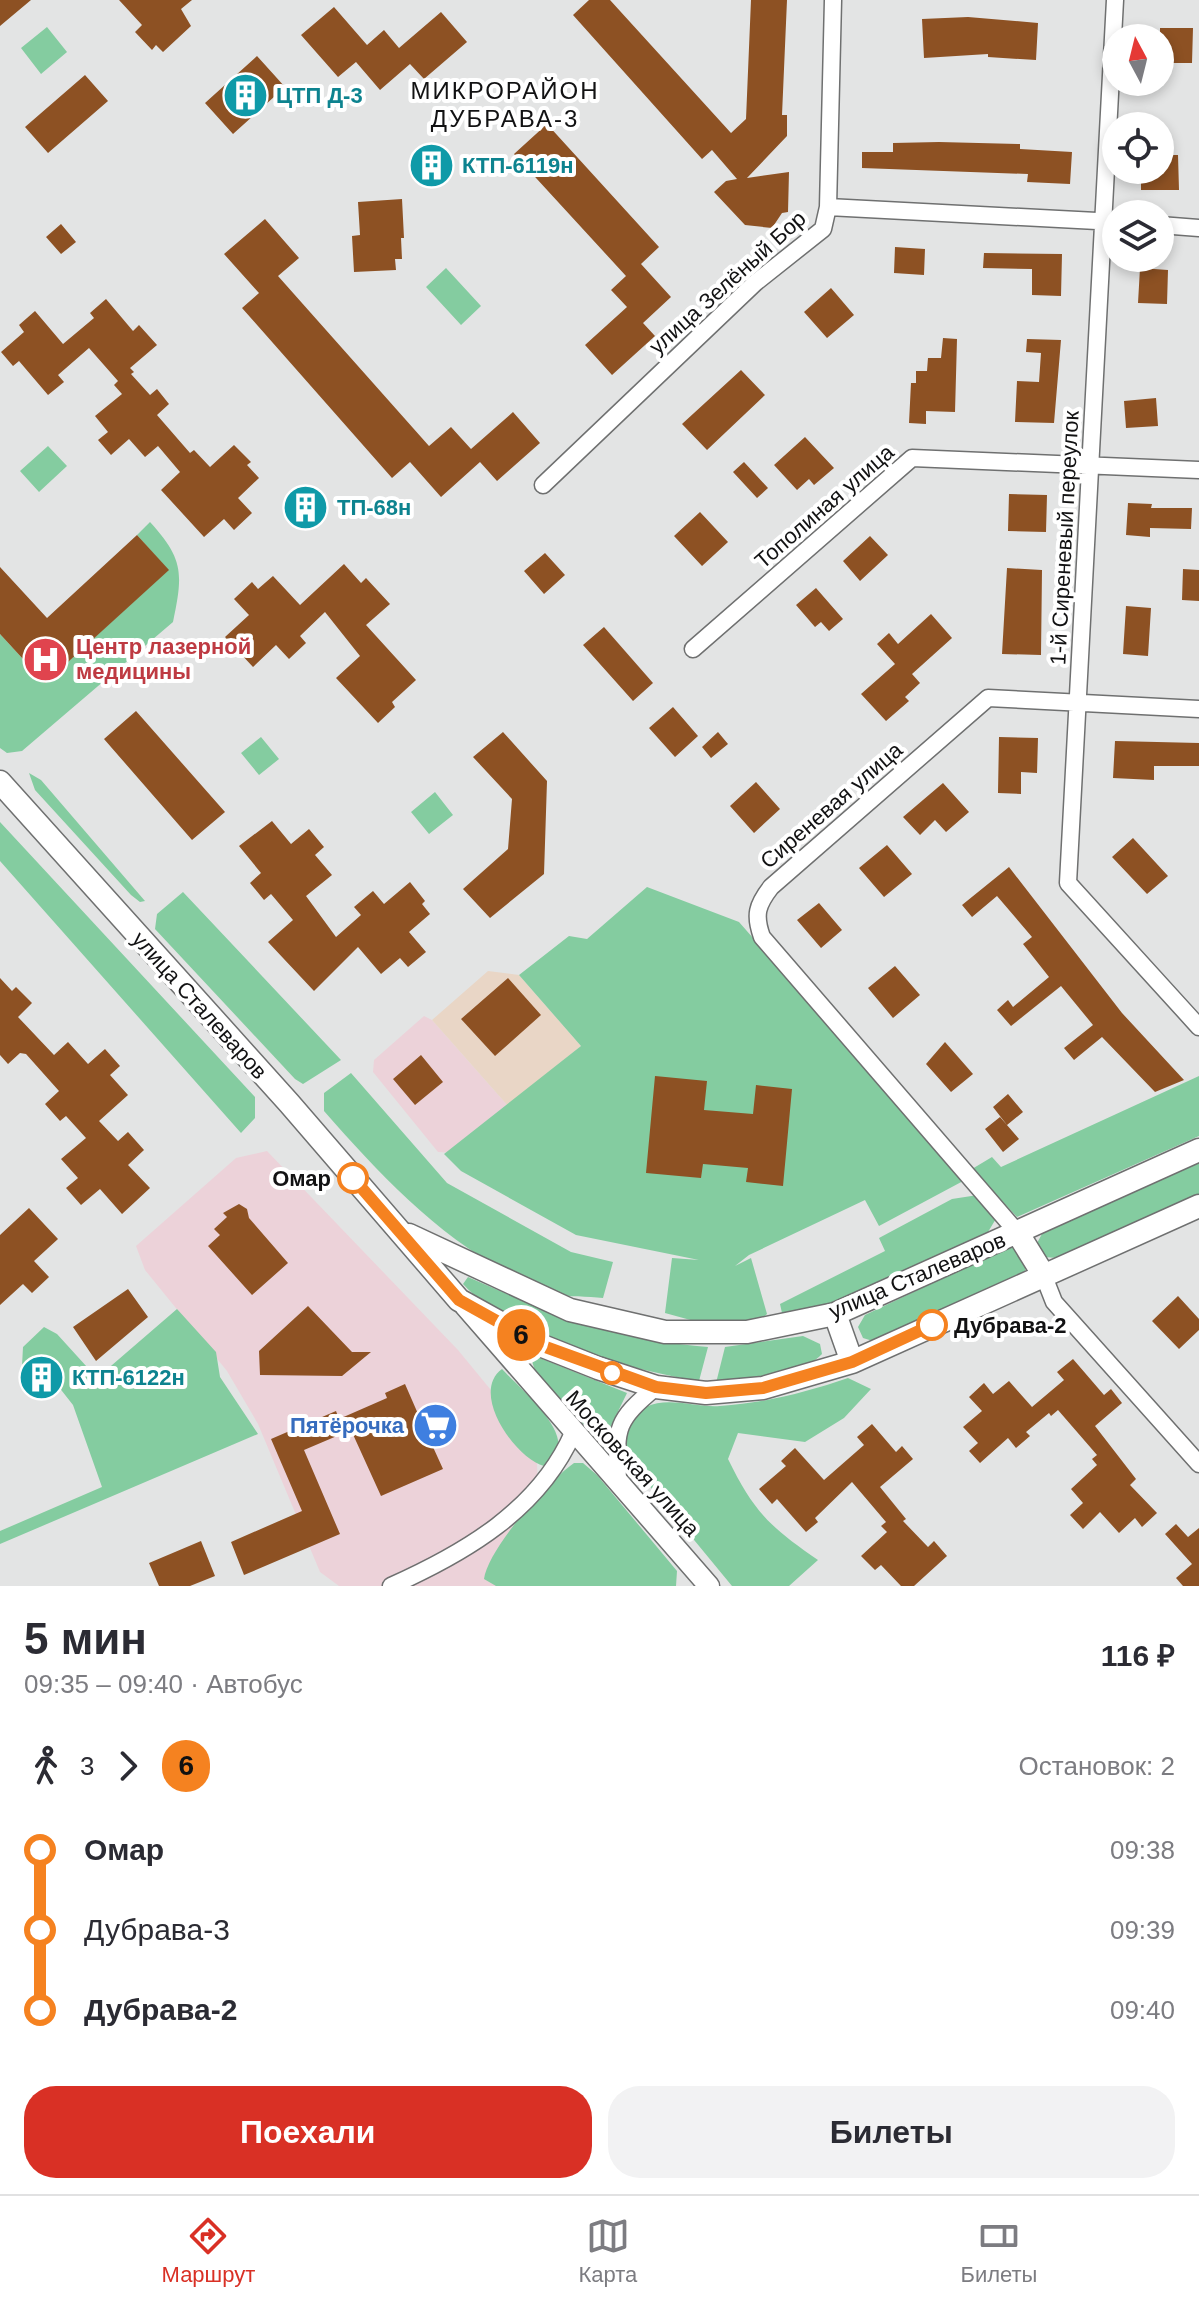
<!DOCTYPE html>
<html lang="ru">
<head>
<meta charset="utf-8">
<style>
  body { margin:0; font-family:Arial,sans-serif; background:#f2f2f3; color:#2b2b33; height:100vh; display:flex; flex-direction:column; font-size:30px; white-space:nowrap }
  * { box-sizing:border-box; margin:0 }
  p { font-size:26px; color:#7c7c81 }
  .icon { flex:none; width:44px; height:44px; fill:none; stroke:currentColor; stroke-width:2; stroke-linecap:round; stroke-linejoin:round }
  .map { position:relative; height:1586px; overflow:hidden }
  .side { display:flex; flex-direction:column; background:#fff; flex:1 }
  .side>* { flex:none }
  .badge { padding:0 16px; border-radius:26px; font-size:28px; line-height:52px }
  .needle { width:52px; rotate:353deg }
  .fabs { position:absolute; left:1102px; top:24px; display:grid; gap:16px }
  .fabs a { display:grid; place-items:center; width:72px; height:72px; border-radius:50%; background:#fff; box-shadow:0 4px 12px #0003; font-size:40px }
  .map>.badge { position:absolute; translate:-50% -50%; box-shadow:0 0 0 4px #fff }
  .legs { display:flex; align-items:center; gap:12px; height:88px; padding:0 24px; font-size:26px }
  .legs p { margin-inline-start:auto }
  .overview { display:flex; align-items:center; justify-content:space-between; height:136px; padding:0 24px }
  h1 { font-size:44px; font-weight:700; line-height:60px }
  .button { display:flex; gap:16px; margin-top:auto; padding:16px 24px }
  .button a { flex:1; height:92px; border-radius:32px; background:#d93025; color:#fff; font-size:32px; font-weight:700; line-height:92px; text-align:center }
  .button a+a { background:#f2f2f3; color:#2b2b33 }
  ul { padding:0 24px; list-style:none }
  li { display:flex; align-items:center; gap:28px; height:80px; font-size:30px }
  li i { display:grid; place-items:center; width:12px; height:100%; margin:0 10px; background:currentColor }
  li i::after { content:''; width:20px; height:20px; margin:-10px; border:6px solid; border-radius:50%; background:#fff }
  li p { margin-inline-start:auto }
  li:first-child i { background:linear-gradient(#0000 50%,currentColor 0) }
  li:last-child i { background:linear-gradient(currentColor 50%,#0000 0) }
  .tabs { display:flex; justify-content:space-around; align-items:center; height:112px; border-top:2px solid #e1e1e2; background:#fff; font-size:22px; color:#7c7c81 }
  .tabs a { display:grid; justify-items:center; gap:4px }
  .tabs .active { color:#d93025 }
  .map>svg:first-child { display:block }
  .commercial { fill:#ecd2d9 }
  .medical { fill:#e9d6c6 }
  .green { fill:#84cca0 }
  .building { fill:#8d5123 }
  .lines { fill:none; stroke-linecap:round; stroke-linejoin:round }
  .minor-casing { stroke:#6f7070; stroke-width:19 }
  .tertiary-casing { stroke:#6f7070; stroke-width:23 }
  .secondary-casing { stroke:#6f7070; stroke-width:25 }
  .minor { stroke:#fff; stroke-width:16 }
  .tertiary { stroke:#fff; stroke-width:20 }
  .secondary { stroke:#fff; stroke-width:22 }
  .line-1-casing { stroke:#fff; stroke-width:18 }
  .line-1 { stroke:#f58220; stroke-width:12 }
  .stop-1-dot { fill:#fff; stroke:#f58220; stroke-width:4 }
  .labels { text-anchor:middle; stroke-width:8; stroke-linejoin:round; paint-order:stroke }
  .culture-label { font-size:22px; font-weight:bold; fill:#0d838f; stroke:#fff; text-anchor:start }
  .street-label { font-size:22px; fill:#121213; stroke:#fff }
  .health-label { font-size:22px; font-weight:bold; fill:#be3a42; stroke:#fff; text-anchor:start }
  .stop-label { font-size:22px; font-weight:bold; fill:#121213; stroke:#fff; text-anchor:end }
  .shop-label { font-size:22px; font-weight:bold; fill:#366cbe; stroke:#fff; text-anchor:end }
  .neighbourhood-label { font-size:24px; letter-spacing:2px; fill:#121213; stroke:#fff }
</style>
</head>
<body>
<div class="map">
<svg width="1199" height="1586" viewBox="0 0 1199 1586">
  <rect width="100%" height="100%" fill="#e3e4e4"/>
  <path class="commercial" d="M424,1016L432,1020L508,1106L509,1113L456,1153L438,1152L373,1072L374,1060Z
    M267,1151L458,1350L536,1445L543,1586H339L320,1572L258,1424L227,1371L145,1270L136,1246L236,1158Z"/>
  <path class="medical" d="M488,971L519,975L581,1046L508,1106L432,1020Z"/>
  <path class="green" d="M47,27L67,52L41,74L21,48Z
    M446,268L481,306L461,325L426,287Z
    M48,446L67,466L39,492L20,471Z
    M150,522C184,559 183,574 173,622L22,751L7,753L0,748V634L45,683L168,570L137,535Z
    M261,737L279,759L259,775L241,753Z
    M29,773L41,780L145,901L140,902L131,895L35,790Z
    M435,792L453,815L429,834L411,812Z
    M0,822L255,1097V1118L241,1133L0,861Z
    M647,887L739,922L965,1180L879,1226L865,1200L749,1255L735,1266L751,1258L767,1314L758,1322L705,1324L665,1313L672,1258L699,1260L576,1235L461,1171L444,1154L581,1046L519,975L569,936L587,939Z
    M183,892L341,1060L303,1084L295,1079L155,929L157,914Z
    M351,1073L447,1183L571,1252L613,1262L603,1298C588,1296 568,1298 554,1293C459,1259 389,1185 324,1111V1093Z
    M1199,1076V1136L1017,1217L972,1169L992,1157L1001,1167Z
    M1199,1161V1194L1058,1258L1043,1257L1036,1245L1043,1232Z
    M978,1195L997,1217L988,1232L818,1309L788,1315L782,1313L780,1304L885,1251L879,1238L952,1199Z
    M1013,1245L1027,1261L1025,1271L876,1342L863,1338L858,1327L865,1315Z
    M468,1277C547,1312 620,1341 708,1347L699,1381C631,1370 569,1350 508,1316C491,1306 476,1299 463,1284Z
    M177,1309L216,1352L220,1377L258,1434L0,1544V1531L102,1487L73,1405L40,1363L28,1372L22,1366L23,1347L44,1327L57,1334L97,1378Z
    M803,1336L820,1344L822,1354C797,1380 751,1380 716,1383L725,1347Z
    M535,1356L627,1393L610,1428L609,1451L536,1374L531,1358Z
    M502,1369C521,1390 588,1443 544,1466C516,1459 469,1393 502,1369Z
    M848,1378L871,1389L844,1418L805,1442L738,1433L728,1459C754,1512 770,1527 818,1560L789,1586H732L629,1461C622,1441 626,1416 646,1407C668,1396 697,1408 720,1406C765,1403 807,1392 848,1378Z
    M574,1463H583L597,1475L677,1571L676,1586H496L484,1579C488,1549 547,1482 574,1463Z"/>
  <path class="building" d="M0,0H31L0,26Z
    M119,0H192L181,9L191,26L163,52L156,45L152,50L135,32L142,25Z
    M589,0H610L731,133L746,119L751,0H787L782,115H787V136L747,178L789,172L788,212L782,213L772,228L745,225L714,192L726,181L737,179L712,150L702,159L573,15Z
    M334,7L367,45L384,30L399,48L441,12L467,42L424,79L410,64L380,90L356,62L338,77L301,35Z
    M968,17L1038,23L1036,60L988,57V54L924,58L922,19Z
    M1160,28H1193L1192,63H1160Z
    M257,56L285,87L233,134L205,103Z
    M85,75L108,101L48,153L25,127Z
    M547,124L659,247L641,264L671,297L643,323L655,336L612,375L585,345L627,307L611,290L626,276L514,154Z
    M939,142L1020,144V149L1072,152L1070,184L1027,182L1028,174L862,168V152H893V143Z
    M1160,155H1178L1179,190H1141V170H1160Z
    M439,156L441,172L422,173L421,158Z
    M402,199L404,238H401L402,259H395L396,270L354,272L352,236L360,235L358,202Z
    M265,219L299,258L278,276L429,446L451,427L471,449L513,412L540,443L497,481L480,462L441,497L410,462L392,478L242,308L259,293L224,254Z
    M61,224L76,242L61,254L46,237Z
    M895,247L925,249L924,275L894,273Z
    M984,253L1062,254L1061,296L1032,295V269L983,268Z
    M1140,268L1168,270L1167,304L1138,303Z
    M831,288L854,315L827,338L804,312Z
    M106,299L133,331L139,325L157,345L130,368L134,372L131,374L150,395L157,389L169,404L157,415L190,453L194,450L210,467L234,445L251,462L247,465L259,478L238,498L252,513L234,530L224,519L204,537L161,490L180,472L158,446L145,457L129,439L111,455L98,440L108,432L95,416L122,394L114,385L118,381L89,348L58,375L64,382L48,395L19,361L13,366L1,352L24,332L19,325L35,311L63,344L94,318L90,313Z
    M943,338L957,339L955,412L926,411V424L909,423L911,383H916V371H927L928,358H941Z
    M1027,339L1061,340L1054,423L1015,422L1017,381L1039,382L1041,353L1026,352Z
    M741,370L765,395L707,450L682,424Z
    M1156,398L1158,426L1126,428L1124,401Z
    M805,437L834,468L814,485L809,479L797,490L774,465Z
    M744,462L768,488L757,498L733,472Z
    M302,492L321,513L310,523L290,502Z
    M1009,494L1047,495L1046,532L1008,531Z
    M1128,503L1152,504L1151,508H1192L1191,529L1150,528V537L1126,535Z
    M700,512L728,542L702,566L674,536Z
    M137,535L169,570L45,683L0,634V567L47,618Z
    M870,536L888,555L860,581L843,561Z
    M545,553L565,575L544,594L524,571Z
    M344,564L361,583L366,578L390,604L366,625L416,680L392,702L395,707L378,723L336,678L360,656L325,612L300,636L306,643L289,659L276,645L253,667L225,637L249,615L234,599L252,582L258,589L273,576L300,605Z
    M1007,568L1042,570L1041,655L1002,654Z
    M1183,569L1199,570V601L1182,600Z
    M816,588L843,619L829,631L821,622L815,627L796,605Z
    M1126,606L1151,608L1148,656L1123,654Z
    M931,614L952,638L912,674L920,683L905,697L909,701L886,721L861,694L895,664L877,644L889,633L898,644Z
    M604,627L653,683L633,701L583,645Z
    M673,707L698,736L675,757L649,728Z
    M136,711L225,812L192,840L104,739Z
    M503,732L547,781L544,874L490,918L463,889L508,849L512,799L473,757Z
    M718,732L728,744L711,758L702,747Z
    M999,737L1038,738L1037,773L1021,772V794L998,793Z
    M1115,741L1199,743V766H1154V780L1113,778Z
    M756,782L780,809L754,833L730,806Z
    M943,783L969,812L946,832L935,820L920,835L903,817Z
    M272,821L291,844L309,829L324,847L315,855L332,875L306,896L336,937L361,915L354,907L373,891L384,904L410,882L425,901L422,904L430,914L409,932L426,952L408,967L400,958L381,974L358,947L314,991L268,942L293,920L271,894L264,900L250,883L261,873L239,846Z
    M1133,838L1168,876L1147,894L1112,857Z
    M887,845L912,874L884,897L859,868Z
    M1009,867L1122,1013L1184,1080L1155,1092L1102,1037L1074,1060L1064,1048L1093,1025L1061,986L1011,1026L997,1010L1008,1000L1013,1007L1049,977L1023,944L1032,937L997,896L972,917L962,905Z
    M819,903L842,930L821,948L797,920Z
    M895,966L920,995L893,1018L868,988Z
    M0,978L12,991L16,987L32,1003L18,1017L54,1055L68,1042L88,1064L105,1049L120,1066L110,1075L128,1095L99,1121L118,1141L128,1132L144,1150L128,1165L150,1188L122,1214L100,1189L81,1205L66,1188L78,1178L61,1159L86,1138L66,1116L60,1121L45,1104L59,1091L26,1054L20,1053L8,1064L0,1055Z
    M508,978L541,1015L495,1056L461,1019Z
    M945,1042L973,1074L951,1092L926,1064Z
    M421,1055L443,1082L415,1105L393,1079Z
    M655,1076L707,1081L704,1110L753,1114L756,1085L792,1089L783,1186L746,1182L748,1168L703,1164L701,1178L646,1173Z
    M1008,1094L1023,1112L1007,1125L993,1107Z
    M1000,1117L1019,1139L1003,1152L985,1129Z
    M239,1204L247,1209L249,1218L288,1263L252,1295L208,1246L220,1235L214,1229L227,1217L223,1213Z
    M29,1208L58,1239L34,1261L49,1277L32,1293L23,1284L0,1305V1235Z
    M128,1289L148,1317L96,1361L73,1327Z
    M1178,1296L1199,1319V1330L1179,1349L1152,1321Z
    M308,1306L352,1352H371L342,1376L260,1375L259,1351Z
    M1073,1359L1104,1395L1111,1389L1122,1403L1095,1426L1136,1479L1130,1485L1157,1513L1142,1527L1135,1518L1119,1533L1100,1512L1083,1529L1070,1515L1083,1503L1071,1489L1097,1465L1092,1459L1097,1455L1058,1410L1051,1416L1049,1413L1026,1432L1030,1436L1016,1448L1008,1438L980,1463L969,1451L978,1443L963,1427L982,1411L969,1397L984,1383L993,1394L1009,1381L1032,1407L1064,1380L1057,1372Z
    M405,1384L422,1423L428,1420L434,1434L428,1436L443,1469L381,1496L351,1430L304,1450L340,1534L244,1575L231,1542L302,1511L271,1439L336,1411L339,1419L387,1398L385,1393Z
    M872,1424L896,1452L902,1446L913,1459L880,1487L906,1519L903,1521L928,1547L934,1541L947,1556L914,1586H901L881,1565L875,1570L861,1556L887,1532L881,1526L886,1522L852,1482L815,1518L818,1522L806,1532L777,1499L772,1504L759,1489L786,1466L781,1461L795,1448L824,1480L864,1445L857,1437Z
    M1176,1524L1188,1537L1199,1528V1586H1183L1176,1578L1192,1564L1165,1534Z
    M201,1541L215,1576L190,1586H159L149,1563Z"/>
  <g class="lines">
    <defs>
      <path id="minor" d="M1115,0L1068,883L1199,1027
        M828,207L833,0
        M1160,225L1199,228
        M543,485L755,283L823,229L828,207L1116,222
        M693,649L912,458L1199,470
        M1017,1232L762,937C754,915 757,905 771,887L988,698L1199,709
        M1043,1274L1054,1302L1199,1464
        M618,1481C616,1428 614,1422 656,1387
        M391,1586C465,1553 539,1510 573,1433"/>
      <path id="tertiary" d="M465,1306L709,1586"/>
      <path id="secondary" d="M0,782L289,1103L459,1300L540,1345L598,1368L656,1387L706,1393L763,1388L852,1362L1199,1206
        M1017,1232L1043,1274
        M409,1235L570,1310L665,1332H747L835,1314L1199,1150
        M835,1314L852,1362"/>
    </defs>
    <use href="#minor" class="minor-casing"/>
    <use href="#tertiary" class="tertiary-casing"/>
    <use href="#secondary" class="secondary-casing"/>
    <use href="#minor" class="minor"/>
    <use href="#tertiary" class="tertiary"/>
    <use href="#secondary" class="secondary"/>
  </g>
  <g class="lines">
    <defs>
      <path id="line-1" d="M353,1178L459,1300L540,1345L656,1387L706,1393L763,1388L852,1362L932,1325"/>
    </defs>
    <use href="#line-1" class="line-1-casing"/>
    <use href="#line-1" class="line-1"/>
  </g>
  <defs>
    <symbol id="building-disc" viewBox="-11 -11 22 22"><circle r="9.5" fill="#0f9aa8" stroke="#fff"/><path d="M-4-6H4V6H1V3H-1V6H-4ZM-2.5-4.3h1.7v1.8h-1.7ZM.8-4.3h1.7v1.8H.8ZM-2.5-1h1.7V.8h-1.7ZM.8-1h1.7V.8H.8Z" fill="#fff"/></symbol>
    <symbol id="hospital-disc" viewBox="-11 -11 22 22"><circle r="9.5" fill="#e0444e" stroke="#fff"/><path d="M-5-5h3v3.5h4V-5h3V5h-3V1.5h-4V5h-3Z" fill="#fff"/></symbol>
    <symbol id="supermarket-disc" viewBox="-11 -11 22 22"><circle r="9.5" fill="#3f7fe0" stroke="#fff"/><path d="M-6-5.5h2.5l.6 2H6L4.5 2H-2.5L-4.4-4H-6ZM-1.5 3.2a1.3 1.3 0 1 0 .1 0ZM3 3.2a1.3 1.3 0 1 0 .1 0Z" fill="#fff"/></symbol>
  </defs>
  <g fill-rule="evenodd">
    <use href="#building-disc" x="220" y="70" width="51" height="51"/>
    <use href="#building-disc" x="406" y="140" width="51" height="51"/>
    <use href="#building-disc" x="280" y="482" width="51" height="51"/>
    <use href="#hospital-disc" x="20" y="634" width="51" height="51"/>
    <use href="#building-disc" x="16" y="1352" width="51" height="51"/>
    <use href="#supermarket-disc" x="410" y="1400" width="51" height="51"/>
  </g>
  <g class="stop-1-dot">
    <circle cx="353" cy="1178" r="14"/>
    <circle cx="932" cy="1325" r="14"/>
    <circle cx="612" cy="1373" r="10"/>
  </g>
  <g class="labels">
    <g class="culture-label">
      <text x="276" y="103">ЦТП Д-3</text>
      <text x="462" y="173">КТП-6119н</text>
      <text x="337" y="515">ТП-68н</text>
      <text x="72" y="1385">КТП-6122н</text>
    </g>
    <g class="street-label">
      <text transform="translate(727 282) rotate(-42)" y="8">улица Зелёный Бор</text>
      <text transform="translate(824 506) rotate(-41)" y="8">Тополиная улица</text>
      <text transform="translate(1064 538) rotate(-87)" y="8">1-й Сиреневый переулок</text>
      <text transform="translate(831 805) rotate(-41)" y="8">Сиреневая улица</text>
      <text transform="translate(200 1005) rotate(48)" y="8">улица Сталеваров</text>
      <text transform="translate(917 1275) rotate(-23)" y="8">улица Сталеваров</text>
      <text transform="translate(633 1463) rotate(48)" y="8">Московская улица</text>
    </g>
    <g class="health-label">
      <text x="76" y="654">Центр лазерной<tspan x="76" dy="25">медицины</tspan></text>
    </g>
    <g class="stop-label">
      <text x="331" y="1186">Омар</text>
      <text x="954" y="1333" text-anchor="start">Дубрава-2</text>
    </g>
    <g class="shop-label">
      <text x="404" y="1433">Пятёрочка</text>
    </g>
    <g class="neighbourhood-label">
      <text x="505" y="99">МИКРОРАЙОН<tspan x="505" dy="28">ДУБРАВА-3</tspan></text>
    </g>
  </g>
</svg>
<div class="fabs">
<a><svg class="needle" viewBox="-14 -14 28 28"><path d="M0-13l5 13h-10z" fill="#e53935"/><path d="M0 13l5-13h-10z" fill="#7c7c81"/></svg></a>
<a><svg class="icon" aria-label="locate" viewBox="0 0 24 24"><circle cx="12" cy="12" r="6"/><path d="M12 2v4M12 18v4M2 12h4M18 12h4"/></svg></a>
<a><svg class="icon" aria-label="layers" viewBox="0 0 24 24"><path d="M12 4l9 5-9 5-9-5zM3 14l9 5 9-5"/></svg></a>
</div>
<b class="badge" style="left:521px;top:1335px;background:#f58220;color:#111">6</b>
</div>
<section class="side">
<div class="overview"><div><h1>5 мин</h1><p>09:35 – 09:40 · Автобус</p></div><b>116 ₽</b></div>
<div class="legs"><svg class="icon" aria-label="walk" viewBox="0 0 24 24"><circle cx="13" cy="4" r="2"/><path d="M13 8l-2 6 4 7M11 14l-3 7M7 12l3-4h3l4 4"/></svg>3<svg class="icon" aria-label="forward" viewBox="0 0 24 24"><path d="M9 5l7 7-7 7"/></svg><b class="badge" style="background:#f58220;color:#111">6</b><p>Остановок: 2</p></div>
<ul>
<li><i style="color:#f58220"></i><b>Омар</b><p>09:38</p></li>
<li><i style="color:#f58220"></i><span>Дубрава-3</span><p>09:39</p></li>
<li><i style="color:#f58220"></i><b>Дубрава-2</b><p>09:40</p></li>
</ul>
<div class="button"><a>Поехали</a><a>Билеты</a></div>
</section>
<nav class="tabs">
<a class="active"><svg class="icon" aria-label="directions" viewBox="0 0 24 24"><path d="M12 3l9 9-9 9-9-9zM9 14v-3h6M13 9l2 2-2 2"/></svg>Маршрут</a>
<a><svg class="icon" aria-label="map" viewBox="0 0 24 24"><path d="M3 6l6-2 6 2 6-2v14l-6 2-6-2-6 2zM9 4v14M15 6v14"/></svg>Карта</a>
<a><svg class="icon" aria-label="tickets" viewBox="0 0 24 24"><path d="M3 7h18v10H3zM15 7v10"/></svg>Билеты</a>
</nav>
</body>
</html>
